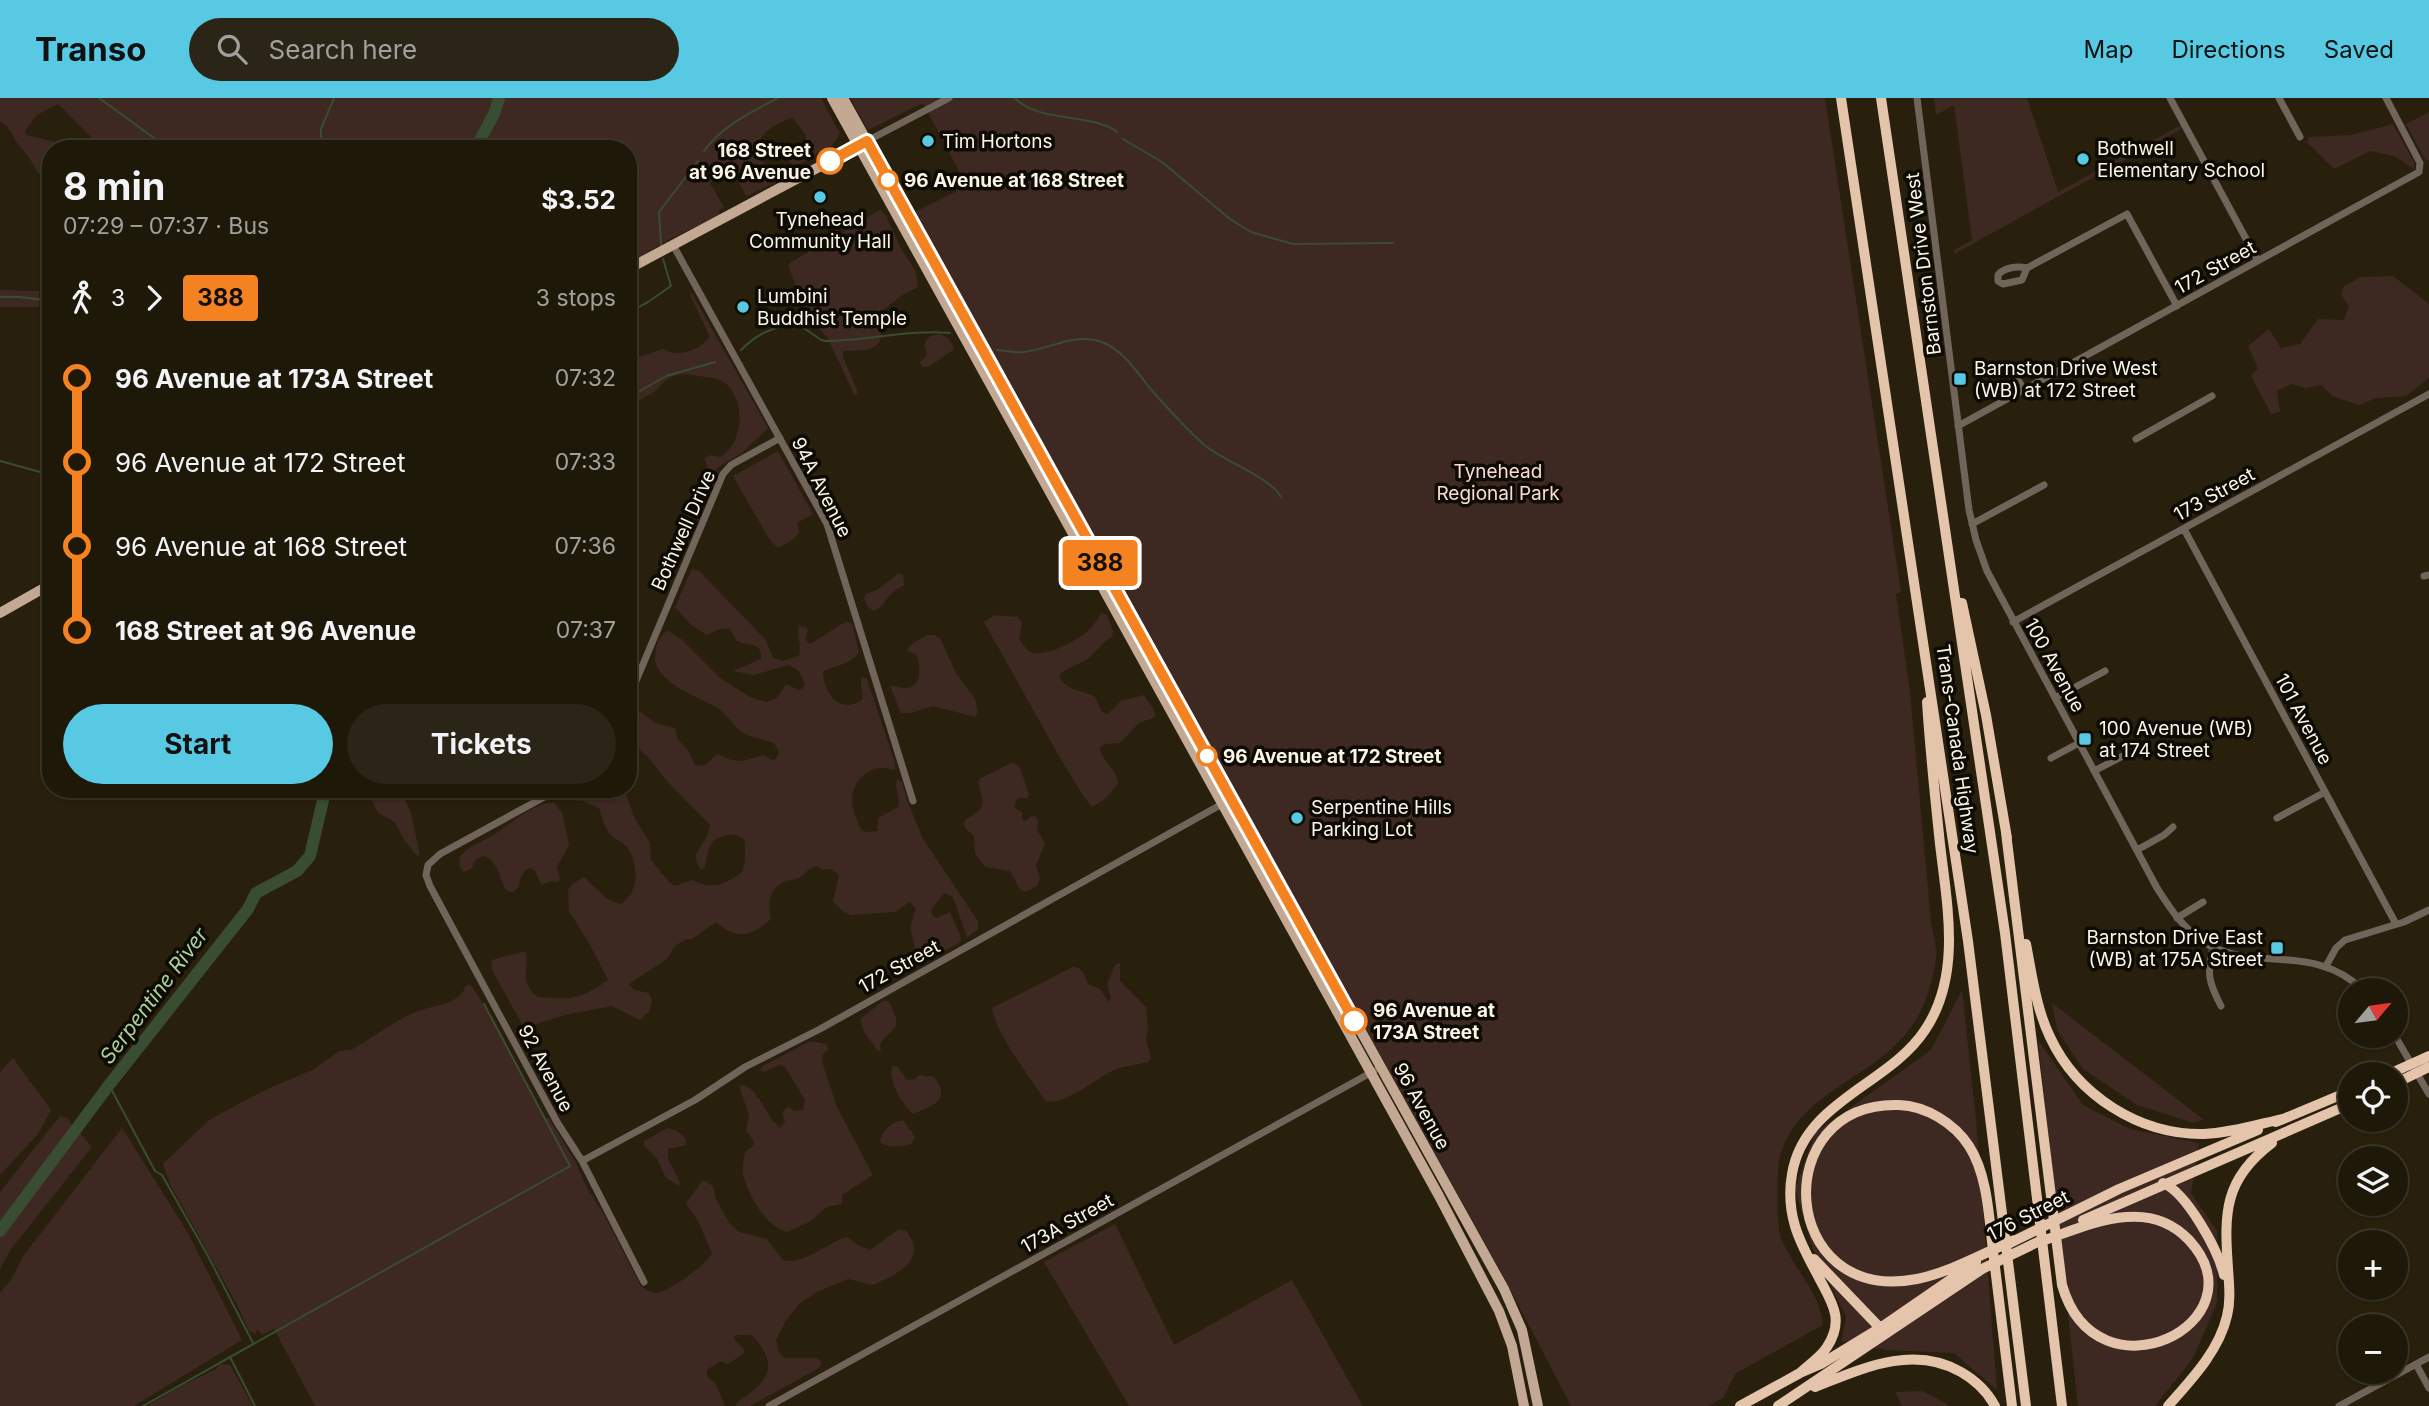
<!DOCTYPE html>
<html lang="en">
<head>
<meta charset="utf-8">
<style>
  body { margin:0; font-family:Inter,sans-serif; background:#2b2517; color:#f1f3f6; height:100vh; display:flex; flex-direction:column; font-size:26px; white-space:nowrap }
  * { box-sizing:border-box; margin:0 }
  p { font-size:23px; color:#a1a09c }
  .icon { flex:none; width:38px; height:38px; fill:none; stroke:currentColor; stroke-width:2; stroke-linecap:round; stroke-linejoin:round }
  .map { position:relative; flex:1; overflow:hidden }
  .side { position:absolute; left:42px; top:42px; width:595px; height:658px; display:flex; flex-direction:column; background:#1e1809; border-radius:28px; box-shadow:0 2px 5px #0004,0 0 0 2px #3c372a }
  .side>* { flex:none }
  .badge { padding:0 14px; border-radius:5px; font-size:24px; line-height:46px }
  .needle { width:46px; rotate:61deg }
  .controls { position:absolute; left:2338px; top:880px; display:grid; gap:14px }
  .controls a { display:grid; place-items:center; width:70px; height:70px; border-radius:50%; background:#1e1809; box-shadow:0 2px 5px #0004,0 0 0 2px #3c372a; font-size:35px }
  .map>.badge { position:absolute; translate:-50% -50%; box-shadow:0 0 0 4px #fff }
  .legs { display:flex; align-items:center; gap:10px; height:77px; padding:0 21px; font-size:23px }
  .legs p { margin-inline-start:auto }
  .head { display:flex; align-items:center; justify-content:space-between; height:119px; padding:0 21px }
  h1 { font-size:38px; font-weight:700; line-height:52px }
  .primary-button { display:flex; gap:14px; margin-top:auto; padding:14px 21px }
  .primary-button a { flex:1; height:80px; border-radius:42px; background:#57c9e2; color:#111; font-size:28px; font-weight:700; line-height:80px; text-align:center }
  .primary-button a+a { background:#2b2517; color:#f1f3f6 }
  ul { padding:0 21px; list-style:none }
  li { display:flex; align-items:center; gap:24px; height:84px; font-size:26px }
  li i { display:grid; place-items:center; width:10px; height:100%; margin:0 9px; background:currentColor }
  li i::after { content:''; width:18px; height:18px; margin:-9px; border:5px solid; border-radius:50%; background:#1e1809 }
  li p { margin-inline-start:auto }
  li:first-child i { background:linear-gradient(#0000 50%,currentColor 0) }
  li:last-child i { background:linear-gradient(currentColor 50%,#0000 0) }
  header { display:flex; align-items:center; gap:42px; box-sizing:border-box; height:98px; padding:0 35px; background:#57c9e2; color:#111 }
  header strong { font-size:33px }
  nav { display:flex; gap:38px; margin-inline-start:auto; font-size:24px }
  .search { width:490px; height:63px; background:#2b2517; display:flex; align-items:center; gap:18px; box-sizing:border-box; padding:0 24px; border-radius:38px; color:#a1a09c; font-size:26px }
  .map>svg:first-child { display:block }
  .green { fill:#3e2822 }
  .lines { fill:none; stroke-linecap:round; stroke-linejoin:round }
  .stream { stroke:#394d32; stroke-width:2 }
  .river { stroke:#394d32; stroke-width:12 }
  .minor { stroke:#71655b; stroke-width:7 }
  .major { stroke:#c3a994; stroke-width:10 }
  .highway { stroke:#e4c4ab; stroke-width:10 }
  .line-1-casing { stroke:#fff; stroke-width:16 }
  .line-1 { stroke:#f58220; stroke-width:10 }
  .poi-dot { fill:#57c9e2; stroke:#0e0a04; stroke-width:2.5 }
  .stop-1-dot { fill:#fff; stroke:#f58220; stroke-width:3.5 }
  .labels { text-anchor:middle; stroke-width:7; stroke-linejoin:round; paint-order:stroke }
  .poi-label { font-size:19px; fill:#faf5e8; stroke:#0e0a04; text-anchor:start }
  .stop-label { font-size:19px; font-weight:bold; fill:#faf5e8; stroke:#0e0a04; text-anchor:start }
  .street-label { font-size:19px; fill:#faf5e8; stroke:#0e0a04 }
  .park-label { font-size:19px; fill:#f7dcd4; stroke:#0e0a04 }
  .water-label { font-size:21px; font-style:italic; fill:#aad09d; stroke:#0e0a04 }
</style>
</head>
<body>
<header>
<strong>Transo</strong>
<div class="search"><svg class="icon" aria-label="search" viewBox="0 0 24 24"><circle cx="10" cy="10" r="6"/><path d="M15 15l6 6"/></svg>Search here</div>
<nav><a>Map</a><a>Directions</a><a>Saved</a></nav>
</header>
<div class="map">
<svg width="2429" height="1308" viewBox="0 0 2429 1308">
  <rect width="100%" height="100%" fill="#28200c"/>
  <path class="green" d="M0,0H821L840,36L832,47L794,69L785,59L788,54L805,47L806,38L793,20C774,24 744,44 765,66C769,70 779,71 785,75L787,78L784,81L746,98L736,79L730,74L710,85L724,109L719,112L720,117L672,140L628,165V51H97L92,40L58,6L37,17L25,33L27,37L72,48V51H51V70L39,76C34,67 29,59 22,51C13,42 12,30 0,23Z
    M850,0H1825L1901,494L1896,496L1910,594L1931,824C1933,835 1937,849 1936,860C1932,889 1923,916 1904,938C1866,983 1793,998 1779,1063C1777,1073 1777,1128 1780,1137C1791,1169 1820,1192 1823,1227L1736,1275L1723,1300L1708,1308H1571L1501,1174L913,115L967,88L923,5L868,32Z
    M1934,0H2027L2058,94L2181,27L2183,30L1954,156V152L1972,142L1954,7L1936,17Z
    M2429,14V62L2426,63L2406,26Z
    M2393,26L2414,64V71L2394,58L2370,53L2334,71L2307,44L2309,39L2351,37Z
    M880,112L885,116L901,150L916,174L918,189L901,198L878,216C878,223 881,231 881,238C879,256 855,252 843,253V259L858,294L855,298L827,239C809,222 796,190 788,166Z
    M2393,178L2429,206V280L2406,298L2376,300L2359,307L2332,298L2322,287L2305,290L2291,286L2277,293L2280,314L2271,316L2251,278L2258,270L2248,248L2269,231L2281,250L2300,246L2318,221L2344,222L2349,208L2341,197L2344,188L2361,179Z
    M0,192L39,193V209H0Z
    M691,194L768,330L743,354L717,370L714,378L710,379L705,360L711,357L720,359C746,345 746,294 720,282C714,279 705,279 698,278C691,277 685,275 677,277C662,281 661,291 651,296C643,300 636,304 628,309V259L642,258L663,251C679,260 698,253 710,239L690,197Z
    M940,236L948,240L954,249L953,252L930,268L922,269L920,264L927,257L924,246L930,238Z
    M778,353L813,416L797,425L799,434L794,441L778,450L769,441L733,378Z
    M692,471L699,473L766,542L773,560L782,563L799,558C802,547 796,537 799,528L806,529L808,532L805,541L810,546L845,524L852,525L859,554C850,568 836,566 823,574C824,595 839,617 862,602C864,593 859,586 862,579L867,581L895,665V672C890,672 884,669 879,670C857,675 847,695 855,716C858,723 858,730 865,734L877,733L878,720L898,709C901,699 894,691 897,681L902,684L907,702L923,741L978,823V831L967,840L953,799L944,795L931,812L932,817L937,820L950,814L961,839L960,844L930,862L918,863L910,829L916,810L909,804L896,814L851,817L842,813L833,803L839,777L831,771L823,772L818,768C808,769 807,775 799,780C793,782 787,782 782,785C768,792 768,808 771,821C752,839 736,842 716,824L692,841H686L675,848L667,861L629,886L634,892L649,895L652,903L649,914L640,922L612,908L565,917L524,930L491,870L492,862L525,853C531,873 517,881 538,899C572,902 579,902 608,882L589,845L569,813L568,792L572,786L584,779L607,801L620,806C641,796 639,761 624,746C619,742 614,741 610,736C604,729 602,718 599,710L583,703L573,702L570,698L573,692L624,691L635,721L650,745L651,762L670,785L675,788L692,782C711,792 725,787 742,774L745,764V743C735,733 726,737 714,742L708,753L705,769L700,772L695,758L707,738L710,727L665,681L648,659L628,641V620L633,615L641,614L655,625L675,630L678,642L688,652L695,667C706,670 710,662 717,656L731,662L742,663L763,657L772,662L776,661L779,654L774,645C762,640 749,640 739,632C731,625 725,614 716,609C694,597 647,582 656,550C658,543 661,537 667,532L681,541L720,580L750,599L766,604L777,600L786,586L799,592L803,590L805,585L798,572L788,567L754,577L733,573L761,561C763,543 747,548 737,543L729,530L719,531L707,537L691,527L675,509Z
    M899,475L903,477L904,487L894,493L886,501L883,507L874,513L868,509L864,500L866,496L877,492Z
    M1101,515L1107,517L1113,533L1112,539C1100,546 1099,551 1090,559C1081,567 1068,567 1059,578C1067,594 1081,591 1095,599L1102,614L1108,616L1121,603L1144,597L1154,612L1155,619L1139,625L1120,645L1105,646L1100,649C1100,662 1118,671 1118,686L1106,700L1092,709L1084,699L1060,660L984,524L995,517L1018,519L1022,525L1019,541C1022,545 1026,551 1030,554C1043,561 1078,542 1088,533C1094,528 1097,522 1101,515Z
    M927,537H934L940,540L956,575L975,601L978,614L975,619L933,608L911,615H901L890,588C896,588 902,590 907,590C924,588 920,565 916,556L906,553L912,546Z
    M1013,664L1020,670L1029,696L1028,700H1019L1016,702L1014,710L1022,714V721L1026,723L1030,719L1035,718L1038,722L1037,731L1045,746L1036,767L1040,781L1037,788L1025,794L1019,790L1010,773L985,769L975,755L974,738L966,731L963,725C967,719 976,717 981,710C986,701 977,690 979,681Z
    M366,691H400L411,715L420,757L417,758L405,743L394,723L378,715Z
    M554,704L562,715L569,747L557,769L560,780L558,784L551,783L542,787C536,781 539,768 526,771L521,779L518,790L513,794L507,793C498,780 499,762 483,758L476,761L471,771L463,774L459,767L460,758C471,746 485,743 498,734C515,722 533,706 554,704Z
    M1120,865V883L1146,909L1148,931L1146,942L1151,959L1148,964C1136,967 1121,968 1110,974C1092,984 1067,1005 1046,1004C1030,979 997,938 992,910L1073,869C1084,869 1084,878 1088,886L1100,891L1109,904L1111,900L1107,886L1115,867Z
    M470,886L493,920L546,1020H549L576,1065L588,1092L603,1115L641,1188C646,1191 650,1195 656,1195C669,1194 705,1167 712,1156L699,1125L686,1105L703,1082L713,1088L716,1101L730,1126L739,1134L767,1141L783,1162C803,1168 826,1145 847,1139L858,1147L870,1152L899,1131L906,1133C930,1162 895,1177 873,1187L848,1181L817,1194L799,1206L786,1222L776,1242L778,1252L784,1260H816L822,1264L819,1270L750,1308H736L737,1304C766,1285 781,1270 754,1239L750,1237H735L734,1241L744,1251L743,1256L728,1266L720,1263L707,1272V1278L716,1286L725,1308H315L274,1231L262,1237L257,1231L256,1236L249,1233L237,1207L170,1086L163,1066L209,1022L261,994L314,971L339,953L351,952C373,940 395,922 418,913C434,907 459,907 465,889Z
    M1962,892L1976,1022L1997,1292L1954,1255L1886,1252L1841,1243L1846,1219L1813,1151L1795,1091L1815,1035L1931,952Z
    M883,903H889C901,931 899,923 880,946L881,952L878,953L864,934L860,921Z
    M2052,905L2203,1021L2194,1025L2137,1007L2083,971L2057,932Z
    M2038,942L2083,1007L2130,1031L2199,1045L2191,1095L2217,1133V1205L2193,1260L2155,1308H2078Z
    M810,943L826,946L828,951L823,956L822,964L837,1009L873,1077L842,1097V1106L827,1109L809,1124L787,1134C765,1128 748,1097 743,1076C742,1072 744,1058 745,1054L753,1048L754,1043L746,1033L749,1017L739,989L743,987C761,993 765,1018 780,1030L785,1024L782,1014L788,1009L795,1013L803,1012L805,1002L785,969L779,967L764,974L760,972L763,968Z
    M13,960L51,1012L38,1036L0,1077V974Z
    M892,968H897L907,982L915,981L919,977L934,979C952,1002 933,1008 913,1016C902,1006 888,983 892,968Z
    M60,1018L67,1020L73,1028L58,1052L0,1123V1094Z
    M903,1022L915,1039L911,1046C900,1049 891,1050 880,1045C881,1033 892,1024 903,1022Z
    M122,1030L188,1135L242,1242L134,1308H0V1195L10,1183L24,1157Z
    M668,1030L677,1033L686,1041V1047L668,1051V1061L680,1084L679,1088L666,1080L657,1061L644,1047V1043Z
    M80,1035L92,1049L11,1151L0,1171V1137Z
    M1115,1126L1174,1247L1292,1182L1363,1308H1129L1044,1164Z
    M220,1266L230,1267L253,1308H147L183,1287L216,1271Z
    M1922,1293L1947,1306L1949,1308H1902L1895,1294Z"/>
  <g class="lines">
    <path class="stream" d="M99,0L169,51
      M1015,0C1038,25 1093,15 1117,34
      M1123,41L1162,64L1230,121L1251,134L1293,146L1393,145
      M321,51V31L334,0
      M704,53C722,28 751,14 778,0
      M661,147L659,114L698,63
      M0,199H20L51,203
      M628,215L648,204L671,188L663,161
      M741,252C754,239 767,231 786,228L791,221L821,242L826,243C867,243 910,231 950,235
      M997,252C1006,253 1016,255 1024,254C1050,251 1075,234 1102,244C1124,252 1140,279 1155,296C1170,313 1186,330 1203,346C1223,363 1270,379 1281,399
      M628,300L666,278L715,264
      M0,363L51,377
      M109,987L155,1073L162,1077L208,1158L253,1245
      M230,1259L255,1308
      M143,1308L570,1068L484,906"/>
    <path class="river" d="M475,51L494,16L499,0
      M0,1133L109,987L248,811L256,795L297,773L310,758L324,698L329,691"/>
    <path class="minor" d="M1917,0L1969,412L1976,442L1987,473L2157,790C2170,810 2182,829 2202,843C2252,876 2313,843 2363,892
      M2170,0L2258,163
      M2279,0L2300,39
      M867,43L949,0
      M84,48L87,51
      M673,147L827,426L913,703
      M2027,170L2022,182L2003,186L1998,183V177C2004,169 2018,168 2027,170L2127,116L2177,208
      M2017,280L2024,292
      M1958,328L2419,74L2420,65L2386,0
      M2136,341L2212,298
      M1972,426L2044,387
      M2184,431L2396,826
      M2424,478L2429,477
      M2013,524L2429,296
      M2055,600L2105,573
      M628,602L723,376L731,367L780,340
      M2051,660L2079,645
      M2094,673L2144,647
      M559,691L440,756L428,767L426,777L430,788L557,1024L582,1063L644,1184
      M2277,720L2325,694
      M2137,752L2164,737L2173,729
      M2177,820L2203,804
      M2213,849C2207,876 2208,883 2221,908
      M2326,868L2336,850L2345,842L2404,824L2429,812
      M2395,938L2429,996
      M582,1063L695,1002L745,969L820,931L1231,701
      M2416,1266L2429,1290
      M769,1308L1374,973
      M2339,1308L2429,1259"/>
    <path class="major" d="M832,0L1439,1098L1499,1213L1512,1248L1524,1308
      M843,0L1504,1191L1522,1232L1538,1308
      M628,171L862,46
      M0,515L51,486"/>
    <path class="highway" d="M1841,0L1968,843L2026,1308
      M1881,0L2005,835L2062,1308
      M1962,505L1986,617L2007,740
      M2006,735L2062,1187C2097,1308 2265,1224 2189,1142C2172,1124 2150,1117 2126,1119C2096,1121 2067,1135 2039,1144
      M2026,846C2032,877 2036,910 2050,939C2077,997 2139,1037 2204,1036C2230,1035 2256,1027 2282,1021
      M2389,976L2429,958
      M2396,985L2429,969
      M2276,1024L2350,993
      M2163,1085C2187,1095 2218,1152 2224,1177
      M2083,1122L2350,1006
      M2008,1146L2119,1091L2258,1032
      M1814,1161L1883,1233
      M1800,1275C1809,1266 1820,1260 1827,1249C1846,1220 1830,1202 1817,1176C1809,1161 1800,1145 1795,1128C1790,1111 1789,1093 1792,1076C1804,1003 1889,987 1925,932C1962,877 1947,807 1940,746C1935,699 1930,651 1927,604
      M1815,1289C1861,1271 1913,1246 1961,1274C1975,1282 1987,1293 1995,1308
      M1740,1308L1800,1275L1821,1266L1880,1230L1976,1164
      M1778,1308L1982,1171L2044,1141
      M2012,1308C2006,1259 2000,1210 1994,1161C1989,1125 1989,1079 1969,1048C1954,1025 1926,1008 1899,1007C1767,1003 1778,1208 1917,1181C1951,1174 1983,1155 2015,1142
      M2168,1308C2191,1282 2219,1253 2227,1218C2231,1202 2229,1186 2228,1170C2224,1115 2224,1081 2272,1045"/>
  </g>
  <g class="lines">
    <defs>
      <path id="line-1" d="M830,63L867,43L1354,923"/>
    </defs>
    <use href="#line-1" class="line-1-casing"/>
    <use href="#line-1" class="line-1"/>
  </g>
  <g class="poi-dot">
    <circle cx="928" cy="43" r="7"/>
    <circle cx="2083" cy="61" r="7"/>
    <circle cx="820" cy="99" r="7"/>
    <circle cx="743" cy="209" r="7"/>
    <rect x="1953" y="274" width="14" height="14" rx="3.5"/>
    <rect x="2078" y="634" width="14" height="14" rx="3.5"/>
    <circle cx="1297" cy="720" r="7"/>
    <rect x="2270" y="843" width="14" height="14" rx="3.5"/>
  </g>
  <g class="stop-1-dot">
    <circle cx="830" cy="63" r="12"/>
    <circle cx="888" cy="82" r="9"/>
    <circle cx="1207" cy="658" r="9"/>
    <circle cx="1354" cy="923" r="12"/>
  </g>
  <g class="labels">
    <g class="poi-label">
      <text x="942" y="50">Tim Hortons</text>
      <text x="2097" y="57">Bothwell<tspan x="2097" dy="22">Elementary School</tspan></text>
      <text x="820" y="128" text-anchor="middle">Tynehead<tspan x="820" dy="22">Community Hall</tspan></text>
      <text x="757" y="205">Lumbini<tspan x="757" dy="22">Buddhist Temple</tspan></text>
      <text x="1974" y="277">Barnston Drive West<tspan x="1974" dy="22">(WB) at 172 Street</tspan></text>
      <text x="2099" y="637">100 Avenue (WB)<tspan x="2099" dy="22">at 174 Street</tspan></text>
      <text x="1311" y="716">Serpentine Hills<tspan x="1311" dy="22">Parking Lot</tspan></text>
      <text x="2263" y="846" text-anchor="end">Barnston Drive East<tspan x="2263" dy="22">(WB) at 175A Street</tspan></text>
    </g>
    <g class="stop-label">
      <text x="811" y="59" text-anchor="end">168 Street<tspan x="811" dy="22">at 96 Avenue</tspan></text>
      <text x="904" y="89">96 Avenue at 168 Street</text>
      <text x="1223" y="665">96 Avenue at 172 Street</text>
      <text x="1373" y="919">96 Avenue at<tspan x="1373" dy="22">173A Street</tspan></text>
    </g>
    <g class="street-label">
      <text transform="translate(1923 166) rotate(-97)" y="7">Barnston Drive West</text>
      <text transform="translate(2215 169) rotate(-29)" y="7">172 Street</text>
      <text transform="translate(822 389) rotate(63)" y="7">94A Avenue</text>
      <text transform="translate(2214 396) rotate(-29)" y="7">173 Street</text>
      <text transform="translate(683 432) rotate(-66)" y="7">Bothwell Drive</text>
      <text transform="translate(2055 567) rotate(61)" y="7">100 Avenue</text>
      <text transform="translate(2304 621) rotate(62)" y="7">101 Avenue</text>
      <text transform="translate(1958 651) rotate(82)" y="7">Trans-Canada Highway</text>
      <text transform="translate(899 868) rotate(-29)" y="7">172 Street</text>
      <text transform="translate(546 970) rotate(62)" y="7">92 Avenue</text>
      <text transform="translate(1422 1008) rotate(61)" y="7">96 Avenue</text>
      <text transform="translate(2028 1117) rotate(-27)" y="7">176 Street</text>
      <text transform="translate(1067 1125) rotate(-29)" y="7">173A Street</text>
    </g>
    <g class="park-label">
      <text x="1498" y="380">Tynehead<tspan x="1498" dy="22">Regional Park</tspan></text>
    </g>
    <g class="water-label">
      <text transform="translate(154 898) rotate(-53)" y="7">Serpentine River</text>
    </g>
  </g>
</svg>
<div class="controls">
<a><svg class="needle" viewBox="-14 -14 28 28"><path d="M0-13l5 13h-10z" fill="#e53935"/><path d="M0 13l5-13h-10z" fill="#a1a09c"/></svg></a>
<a><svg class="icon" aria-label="locate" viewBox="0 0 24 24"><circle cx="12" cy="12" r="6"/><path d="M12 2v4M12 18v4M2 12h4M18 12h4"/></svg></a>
<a><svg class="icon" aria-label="layers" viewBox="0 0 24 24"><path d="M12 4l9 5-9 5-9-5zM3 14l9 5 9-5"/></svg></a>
<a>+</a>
<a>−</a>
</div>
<b class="badge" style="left:1100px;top:465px;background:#f58220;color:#111">388</b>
<section class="side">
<div class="head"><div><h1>8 min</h1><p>07:29 – 07:37 · Bus</p></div><b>$3.52</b></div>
<div class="legs"><svg class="icon" aria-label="walk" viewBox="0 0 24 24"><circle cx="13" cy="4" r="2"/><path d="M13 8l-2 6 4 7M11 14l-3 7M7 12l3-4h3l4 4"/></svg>3<svg class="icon" aria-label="forward" viewBox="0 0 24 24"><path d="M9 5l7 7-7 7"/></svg><b class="badge" style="background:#f58220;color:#111">388</b><p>3 stops</p></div>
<ul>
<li><i style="color:#f58220"></i><b>96 Avenue at 173A Street</b><p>07:32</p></li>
<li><i style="color:#f58220"></i><span>96 Avenue at 172 Street</span><p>07:33</p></li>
<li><i style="color:#f58220"></i><span>96 Avenue at 168 Street</span><p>07:36</p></li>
<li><i style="color:#f58220"></i><b>168 Street at 96 Avenue</b><p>07:37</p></li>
</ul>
<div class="primary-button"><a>Start</a><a>Tickets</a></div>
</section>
</div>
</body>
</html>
